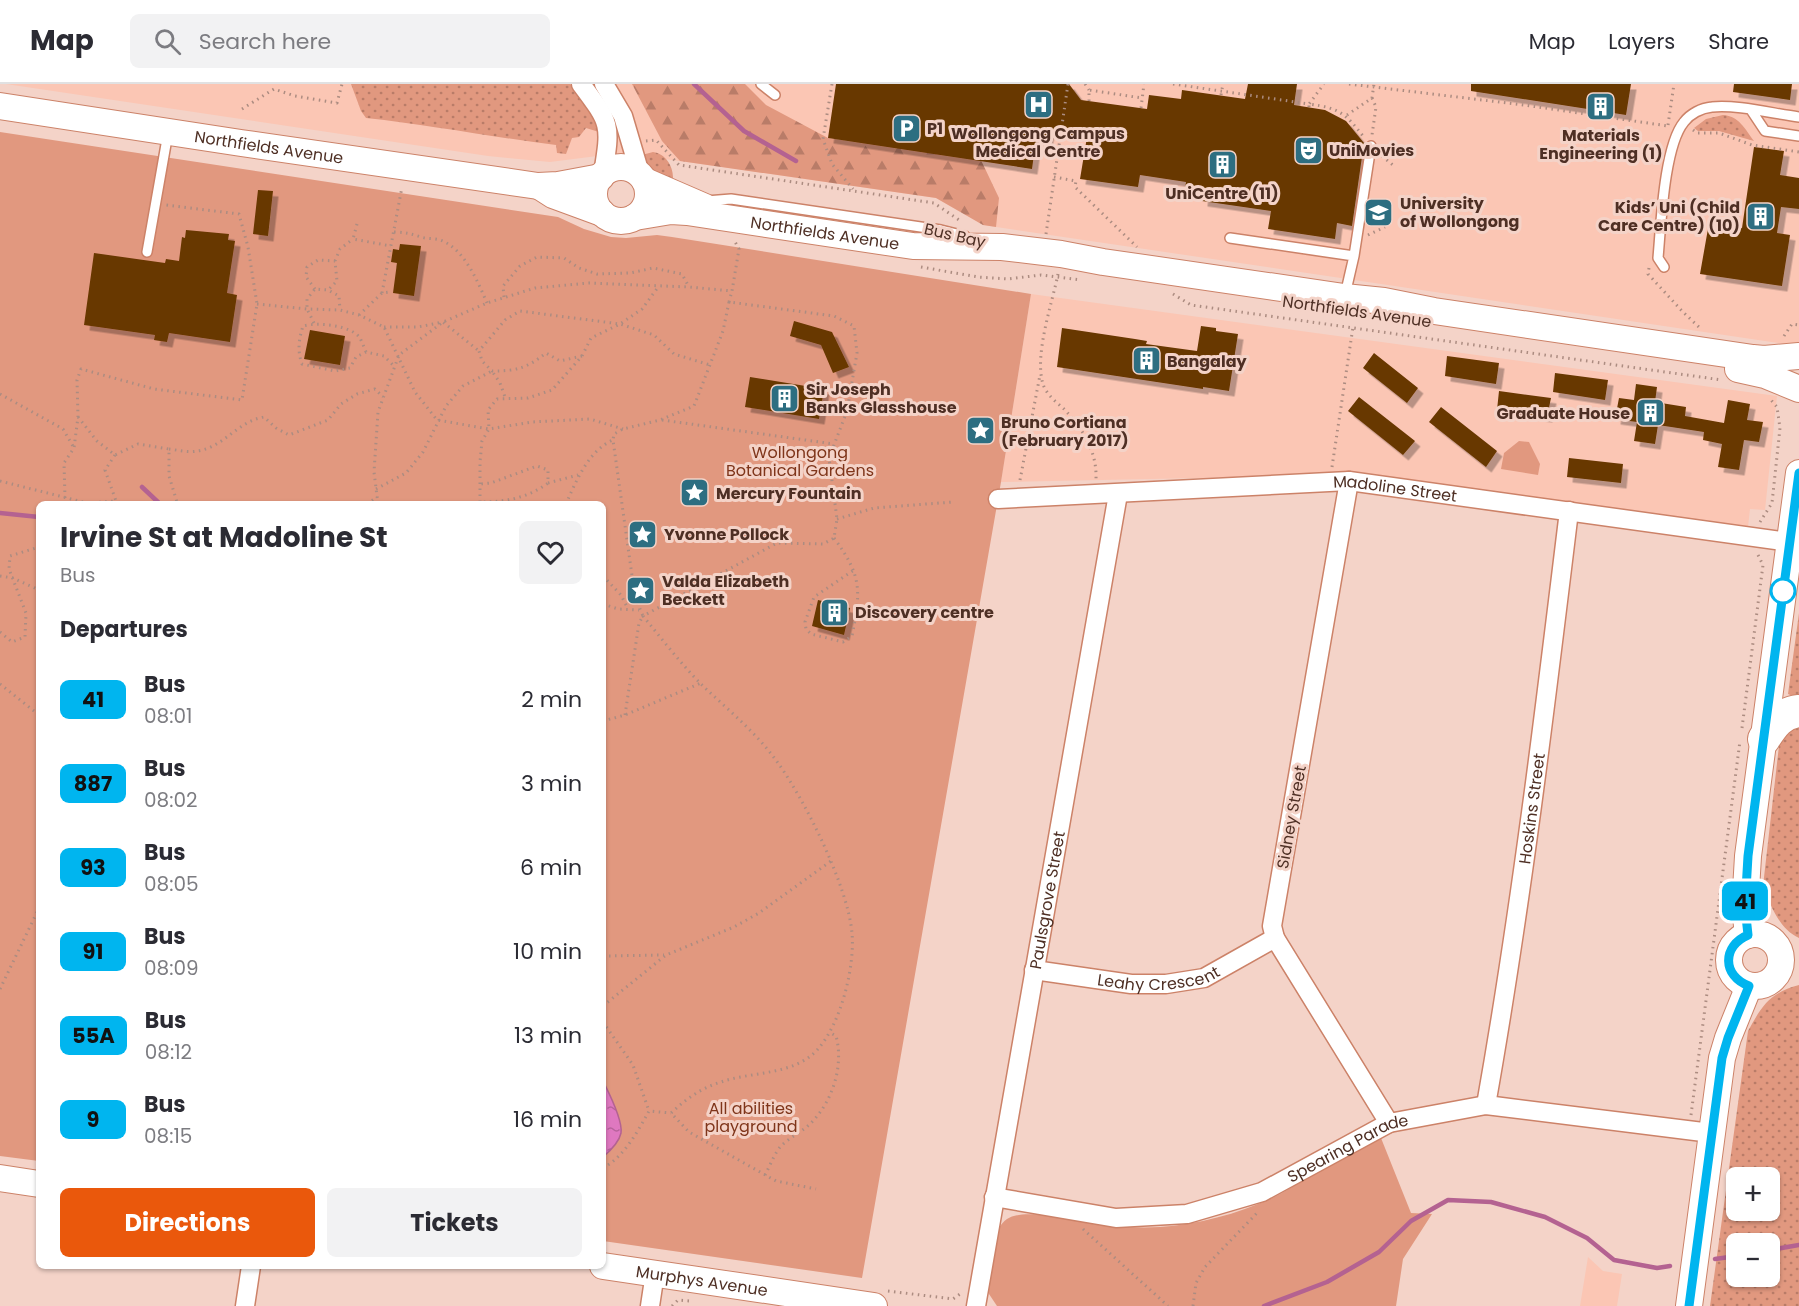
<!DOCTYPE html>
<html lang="en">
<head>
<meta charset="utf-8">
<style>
  body { margin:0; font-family:Poppins,sans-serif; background:#f2f2f3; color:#2b2b33; height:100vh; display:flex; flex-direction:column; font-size:22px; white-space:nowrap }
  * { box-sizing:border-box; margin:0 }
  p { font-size:20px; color:#7c7c81 }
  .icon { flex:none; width:33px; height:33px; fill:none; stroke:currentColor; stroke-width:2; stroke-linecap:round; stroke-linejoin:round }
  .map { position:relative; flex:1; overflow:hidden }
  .sheet { position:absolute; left:36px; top:417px; width:570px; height:768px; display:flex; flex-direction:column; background:#fff; border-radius:9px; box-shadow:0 2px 4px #0004 }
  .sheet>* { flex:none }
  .badge { padding:0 12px; border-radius:9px; font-size:21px; line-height:39px }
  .controls { position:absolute; left:1726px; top:1083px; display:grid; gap:12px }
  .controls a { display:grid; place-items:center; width:54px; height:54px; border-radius:9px; background:#fff; box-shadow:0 2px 4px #0004; font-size:30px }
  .map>.badge { position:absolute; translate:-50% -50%; box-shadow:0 0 0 3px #fff }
  h2 { padding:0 24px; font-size:22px; line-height:54px }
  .round { display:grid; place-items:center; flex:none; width:63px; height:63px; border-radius:9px; background:#f2f2f3 }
  .summary { display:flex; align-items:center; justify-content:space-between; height:102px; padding:0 24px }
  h1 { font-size:28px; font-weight:700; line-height:45px }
  .cta { display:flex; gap:12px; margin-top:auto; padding:12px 24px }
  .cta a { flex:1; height:69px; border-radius:9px; background:#ea580c; color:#fff; font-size:24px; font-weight:700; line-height:69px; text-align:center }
  .cta a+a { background:#f2f2f3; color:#2b2b33 }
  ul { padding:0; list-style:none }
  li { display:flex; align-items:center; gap:18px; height:84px; padding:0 24px }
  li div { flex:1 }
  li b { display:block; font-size:22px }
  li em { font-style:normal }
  li .badge { min-width:66px; font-weight:700; text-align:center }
  header { display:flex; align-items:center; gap:36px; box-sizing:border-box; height:84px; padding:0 30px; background:#fff; border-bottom:2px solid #e1e1e2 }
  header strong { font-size:28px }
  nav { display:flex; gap:33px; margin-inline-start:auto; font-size:21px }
  .search { width:420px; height:54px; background:#f2f2f3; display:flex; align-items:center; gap:15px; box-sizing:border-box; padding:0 21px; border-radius:9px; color:#7c7c81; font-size:22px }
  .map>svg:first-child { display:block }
  .built { fill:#fbc6b4 }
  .grass { fill:url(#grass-dots); fill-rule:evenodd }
  .forest { fill:url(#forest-firs) }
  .green { fill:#e1987f }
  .water { fill:url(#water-ripples); stroke:#b46291; stroke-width:1.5 }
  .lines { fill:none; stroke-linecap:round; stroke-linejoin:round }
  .stream { stroke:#b46291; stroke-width:4.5 }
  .building { fill:#683700; filter:url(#shadow) }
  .lane-casing { stroke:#cc8268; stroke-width:12 }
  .street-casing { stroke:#cc8268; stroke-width:21 }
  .secondary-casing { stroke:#cc8268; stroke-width:28 }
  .highway-casing { stroke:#cc8268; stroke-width:34 }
  .path { stroke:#ac8c81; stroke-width:3; stroke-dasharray:1.5 4.5; stroke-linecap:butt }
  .lane { stroke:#fff; stroke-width:9 }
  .street { stroke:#fff; stroke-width:18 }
  .secondary { stroke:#fff; stroke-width:26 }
  .highway { stroke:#fff; stroke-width:32 }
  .line-casing { stroke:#fff; stroke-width:14 }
  .line { stroke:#00b5ef; stroke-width:9 }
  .stop-dot { fill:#fff; stroke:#00b5ef; stroke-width:3 }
  .labels { text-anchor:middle; stroke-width:6; stroke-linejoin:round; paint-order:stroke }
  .poi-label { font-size:16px; font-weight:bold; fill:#4e2f24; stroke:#f4d3c8; text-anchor:start }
  .street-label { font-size:16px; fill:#4e2f24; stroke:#f4d3c8 }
  .park-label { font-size:16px; fill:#7f351a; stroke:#f4d3c8 }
</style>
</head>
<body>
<header>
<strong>Map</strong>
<div class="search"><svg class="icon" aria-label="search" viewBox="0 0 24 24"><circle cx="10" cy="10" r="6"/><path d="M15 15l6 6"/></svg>Search here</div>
<nav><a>Map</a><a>Layers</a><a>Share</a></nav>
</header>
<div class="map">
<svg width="1799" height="1222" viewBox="0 0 1799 1222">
  <defs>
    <pattern id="grass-dots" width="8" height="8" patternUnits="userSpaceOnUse" patternTransform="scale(1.5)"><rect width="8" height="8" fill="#e1987f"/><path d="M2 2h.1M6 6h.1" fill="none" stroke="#b97c68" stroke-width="1.8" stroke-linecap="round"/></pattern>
    <pattern id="forest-firs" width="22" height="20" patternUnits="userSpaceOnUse" patternTransform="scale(1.5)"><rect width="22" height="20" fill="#e1987f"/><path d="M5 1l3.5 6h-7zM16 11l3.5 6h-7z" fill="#b97c68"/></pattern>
    <pattern id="water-ripples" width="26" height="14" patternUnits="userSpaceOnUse" patternTransform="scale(1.5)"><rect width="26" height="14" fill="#df78c0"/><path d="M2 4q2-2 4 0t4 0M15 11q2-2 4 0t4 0" fill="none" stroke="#b7639c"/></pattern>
    <filter id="shadow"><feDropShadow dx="5.5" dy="5.5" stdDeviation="0" flood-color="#0004"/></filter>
  </defs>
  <rect width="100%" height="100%" fill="#f4d3c8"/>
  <path class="built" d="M6,0H1799V262L983,141L936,114L744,86L621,69L550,78L488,72Z
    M1031,210L1777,312L1765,426L1750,425L1748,443L1345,391L1001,398Z
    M1588,1173L1603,1187L1622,1190L1617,1222H1580Z"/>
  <path class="grass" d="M351,0H570L589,26L599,48L586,44L579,53L572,54L566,70L557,69L556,61C492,53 430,41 366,34L361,27Z
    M1723,31C1739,32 1745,45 1754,57L1719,47H1698L1694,44L1706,35Z
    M653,68C668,70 676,87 672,101C660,93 649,85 642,71Z
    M1799,529V615L1788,610Z
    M1799,632V854C1779,845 1771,822 1763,802L1781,644Z
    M1799,901V1222H1710L1748,947C1762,922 1769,909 1799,901ZM1737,1094H1770V1126H1737ZM1737,1160H1770V1192H1737Z"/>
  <path class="forest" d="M632,0H745L766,21L828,54L980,74L999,114L996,143L983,141L936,114L680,77L662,57Z"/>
  <path class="green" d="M0,48L558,133L584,145L611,153L626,154L657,151L672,153L1031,210L1001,398L862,1194L603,1157V420H39V1077L0,1072Z
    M1519,357L1529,358L1540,380L1538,391L1501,385L1504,369Z
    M1381,1054L1411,1129L1432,1130L1403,1175L1396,1222H997L989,1210L987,1202C990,1182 989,1148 1007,1135C1026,1122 1082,1139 1105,1142C1124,1143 1142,1144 1160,1143C1199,1140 1238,1130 1274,1113C1293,1104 1310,1091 1328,1081C1346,1072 1363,1063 1381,1054Z"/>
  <path class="water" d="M603,997C609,1009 623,1036 621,1049C619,1059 610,1067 603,1073Z"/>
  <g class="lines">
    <path class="stream" d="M694,0L744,47L796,77
      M142,403L160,420
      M0,429L39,433
      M1770,1166L1799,1161
      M1715,1175L1737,1172
      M1264,1222L1327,1198L1379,1168L1411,1137L1448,1116L1491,1118L1545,1133L1587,1154L1614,1176L1657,1184L1670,1182"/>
  </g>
  <path class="building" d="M836,0H1069L1081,16L1147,25L1149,11L1181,15L1182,6L1245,15L1248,0H1297L1294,21L1325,26L1346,37L1364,59L1352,142L1337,139L1335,155L1268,145L1271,127L1202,117L1203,107L1185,105L1186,98L1140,91L1138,103L1080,95L1087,53L1049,48L1047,58L1036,56L1032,85L828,54Z
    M1471,0H1631L1626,31L1471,7Z
    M1734,0H1792L1790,16L1733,8Z
    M1754,63L1784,67L1780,91L1799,94V125L1781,123L1777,149L1790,151L1782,202L1700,190L1709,139L1742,144Z
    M258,106L273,107L268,152L253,150Z
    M186,146L229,150L228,156L235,157L227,209L237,211L230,258L169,249L167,258L154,256L155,251L84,241L94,169L165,179L166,175L179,177L182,153L185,154Z
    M400,160L421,162L414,212L393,209L397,179L391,178L393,165L399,166Z
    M794,237L832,248L849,283L833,289L821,261L790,252Z
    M1201,242L1216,244V247L1238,250L1229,307L1203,303V305L1057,283L1062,244L1135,255L1147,257L1146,260L1197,267Z
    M310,246L345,252L340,281L304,275Z
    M1374,269L1418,304L1407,319L1363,284Z
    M1447,272L1499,279L1496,300L1445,292Z
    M1555,289L1608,296L1605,316L1553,308Z
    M750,293L824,305L819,335L745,323Z
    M1636,300L1657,303L1655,318L1686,323L1685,332L1724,339L1728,316L1750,320L1747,336L1763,338L1759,358L1744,356L1739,386L1718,383L1722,360L1703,356L1704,348L1658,341L1655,360L1634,357L1637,338L1615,335L1619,314L1634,316Z
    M1499,307L1551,314L1547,333L1497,326Z
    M1359,313L1415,357L1403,371L1348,327Z
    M1441,323L1497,367L1486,383L1429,338Z
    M1569,374L1623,380L1621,399L1567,393Z
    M818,516L850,524L844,551L812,542Z"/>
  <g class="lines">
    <defs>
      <path id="lane" d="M761,0L775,11
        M1751,26L1765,47L1799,52
        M706,117L731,115L941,146L965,152
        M1230,154L1354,172
        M147,168L168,49
        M1664,183L1658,174C1661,141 1664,62 1684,38C1690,30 1701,24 1712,23C1735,20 1775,30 1799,33
        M1345,211L1354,172L1371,62"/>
      <g id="street">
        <path d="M581,0C611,40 611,40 603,90"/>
        <path d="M604,0L623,32L641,93"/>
        <path d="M1349,397L1272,842L1275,854L1389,1039"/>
        <path id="s1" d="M998,415L1349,397L1789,458"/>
        <path id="s2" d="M1034,886L1131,900H1166L1204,894L1275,854"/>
        <path id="s3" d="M1486,1021C1521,824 1545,625 1569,427"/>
        <path id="s4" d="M994,1113L1116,1134L1187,1130L1262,1108L1389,1039L1486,1021L1711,1049"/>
        <path d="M245,1222L251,1182"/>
        <path d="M650,1222L655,1189"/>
        <path id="s5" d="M976,1222L1118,410"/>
      </g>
      <g id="secondary">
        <path id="s6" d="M0,22L241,59L538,102L558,101L601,93"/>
        <circle cx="621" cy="110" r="27"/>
        <path d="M645,97L705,123"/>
        <path d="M539,102L553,111L602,129"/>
        <path id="s7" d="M635,133L671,127L687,128L913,162L1002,163L1061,170L1103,178L1344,213L1384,217L1434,227L1753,274L1764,275L1799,272"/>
        <path d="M1738,285L1765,291L1799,305"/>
        <circle cx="1755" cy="876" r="26"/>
        <path d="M1748,851L1745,823L1748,772L1799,389"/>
        <path d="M0,1094L39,1100"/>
        <path id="s8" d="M603,1182L874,1222"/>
        <path d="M1689,1222L1722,974L1728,954L1749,902"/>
      </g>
      <path id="highway" d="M1764,655C1773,641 1781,629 1799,627"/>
    </defs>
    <use href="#lane" class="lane-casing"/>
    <use href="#street" class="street-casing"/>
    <use href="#secondary" class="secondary-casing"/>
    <use href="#highway" class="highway-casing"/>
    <path class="path" d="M832,0L823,55L832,80L853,105
      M1085,0L1089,6
      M1173,0L1309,20L1324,0
      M1349,0L1524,21L1668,42
      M1221,11L1223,0
      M1372,14L1376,23L1372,51
      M1089,17V6L1142,14
      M1309,23V20C1339,24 1345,29 1363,52
      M1141,24L1144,0
      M242,25L274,5L295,12L337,19L342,0
      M1347,31L1372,14L1374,0
      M1668,41L1674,0
      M1693,46L1697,49H1719L1752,61L1799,68
      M646,57L656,56L679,81L934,119L962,138
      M1382,72L1394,82
      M1054,93L1076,97L1075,103L1137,163
      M357,140L353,155L391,162
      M394,148C404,148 412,150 421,153C427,155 434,154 440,156C464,164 478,198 487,219
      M1046,150L1068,0
      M1368,151L1385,143
      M335,177L340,165L353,155
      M921,183L978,193L1008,195L1041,191L1081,196
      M1649,184L1648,190L1682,227L1702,246
      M1058,190C1052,220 1034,271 1043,300C1046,310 1056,318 1064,325C1083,345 1097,367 1096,395
      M315,205L306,193L307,183L318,176L335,177L337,197L328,206
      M382,209L402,103
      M1173,210L1191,221L1722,296
      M504,213L503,202L520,182L537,173L564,174L579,184L597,190L630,189L653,184L682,190L689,203
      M729,218L732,207
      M257,220L307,225L340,226L359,231L384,243L415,308L437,336L489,345L532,338L590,335L623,345
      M359,231L382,209L389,208
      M314,239L307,225V215L315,205L328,206L339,212L340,226
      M384,243H418L443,238L479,267
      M1784,252L1792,240L1799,241
      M366,268C364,263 362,258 360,254C351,241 317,238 303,242C299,255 297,266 302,280L335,287L350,284L356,273L366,268L384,272L395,283
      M582,272L560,277L546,269C527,284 517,287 492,287L482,277L479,267L505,236L520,227L620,240L654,251L674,270L710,281
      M0,310L63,345L74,364
      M78,333L97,357L115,371L138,360L169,365V392L177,418L180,420
      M662,336L834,360
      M169,365C177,366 189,369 197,367C223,364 238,337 264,333L276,344L289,351L328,336L341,320L357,310L375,305L383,313
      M115,371L105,386L116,417L123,420
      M1332,383L1353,243
      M1020,396L1040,291
      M0,397L87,419L116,417
      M548,399L578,391
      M376,405L406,389L423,368L446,322L463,302L492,287L500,299L505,313
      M65,414L64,379L74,364L78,333L77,296L81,285L154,305L242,316L257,220L248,163L239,130L166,121
      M480,418V378L482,357L489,345L488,326L497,315L528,314L552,306L582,272L591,254L620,240L642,225L659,202
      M367,420L377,413
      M378,420L374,388L378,328L399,271L443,238L487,219L535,204L589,199L689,203L732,207L739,165L734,156
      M479,420L480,418C505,418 528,414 548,399V386L537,382L491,399L480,400
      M566,420C576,397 589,366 613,356
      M837,435L874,424L953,418
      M1760,438L1772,419L1780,344L1777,323L1771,316
      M834,454C862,492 861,506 852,552L843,558L811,550L806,545L805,538L814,513L854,486
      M0,492L13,494L39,506
      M603,492L621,511L628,525
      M603,520L618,525L639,526
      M0,548L12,558L25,553L26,529L9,485L10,472L39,463
      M0,600L34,627
      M625,631L639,539L643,532L635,513L613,356L614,350L623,345L660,336L694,322L723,247L729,218L834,232L854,242L857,269L847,327L829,374L837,435L834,454L823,460L777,459L643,532C662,555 681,580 702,601C728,626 757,649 778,679C806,718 848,803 852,849C855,883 841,939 818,965C794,992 752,987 721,998C701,1004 686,1015 671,1029L689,1048L776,1097L816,1105
      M603,637L625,631L701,599
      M1742,644L1763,481L1758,471
      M603,872L664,871
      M0,905L39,824
      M603,922L666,871L734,843L759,829L831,777
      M603,938L633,981L649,1027
      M1691,1031L1740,657
      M603,1084C624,1073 638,1047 649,1027L671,1029
      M765,1091C770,1082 774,1070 781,1062C790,1053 802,1048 811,1039C833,1017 844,981 836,952L829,948
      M1083,1145L1168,1222
      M888,1207L953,1215L960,1210
      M672,1222L678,1216L690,1217
      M1193,1222L1196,1199L1205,1183L1258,1128"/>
    <use href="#lane" class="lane"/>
    <use href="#street" class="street"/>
    <use href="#secondary" class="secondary"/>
    <use href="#highway" class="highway"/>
  </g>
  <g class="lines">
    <defs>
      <path id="line" d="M1689,1222L1722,974L1728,954L1749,902C1722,892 1722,862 1748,851L1745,823L1748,772L1799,389"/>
    </defs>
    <use href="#line" class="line-casing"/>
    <use href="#line" class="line"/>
  </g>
  <defs>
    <symbol id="hospital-square" viewBox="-11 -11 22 22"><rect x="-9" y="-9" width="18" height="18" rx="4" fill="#2d6e81" stroke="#f4d3c8"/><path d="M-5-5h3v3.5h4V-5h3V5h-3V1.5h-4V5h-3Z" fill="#fff"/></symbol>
    <symbol id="building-square" viewBox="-11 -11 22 22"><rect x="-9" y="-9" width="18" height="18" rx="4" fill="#2d6e81" stroke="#f4d3c8"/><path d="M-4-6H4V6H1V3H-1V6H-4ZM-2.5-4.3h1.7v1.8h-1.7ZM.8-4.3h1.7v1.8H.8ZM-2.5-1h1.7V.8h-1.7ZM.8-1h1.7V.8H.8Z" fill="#fff"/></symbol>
    <symbol id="parking-square" viewBox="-11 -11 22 22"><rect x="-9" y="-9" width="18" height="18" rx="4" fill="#2d6e81" stroke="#f4d3c8"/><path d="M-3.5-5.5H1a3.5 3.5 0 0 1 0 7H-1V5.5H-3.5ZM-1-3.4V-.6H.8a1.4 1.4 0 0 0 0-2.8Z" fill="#fff"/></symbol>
    <symbol id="theatre-square" viewBox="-11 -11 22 22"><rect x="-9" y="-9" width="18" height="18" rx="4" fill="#2d6e81" stroke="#f4d3c8"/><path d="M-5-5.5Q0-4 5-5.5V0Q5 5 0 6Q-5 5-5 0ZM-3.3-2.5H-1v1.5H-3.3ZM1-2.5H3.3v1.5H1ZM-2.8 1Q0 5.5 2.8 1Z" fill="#fff"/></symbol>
    <symbol id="university-square" viewBox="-11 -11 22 22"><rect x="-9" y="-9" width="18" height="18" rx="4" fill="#2d6e81" stroke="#f4d3c8"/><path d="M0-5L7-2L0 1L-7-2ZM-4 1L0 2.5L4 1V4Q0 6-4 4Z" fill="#fff"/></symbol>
    <symbol id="sight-square" viewBox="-11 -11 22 22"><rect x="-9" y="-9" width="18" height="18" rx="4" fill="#2d6e81" stroke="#f4d3c8"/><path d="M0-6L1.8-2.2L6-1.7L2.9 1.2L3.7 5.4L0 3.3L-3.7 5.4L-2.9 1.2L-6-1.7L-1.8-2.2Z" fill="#fff"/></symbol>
  </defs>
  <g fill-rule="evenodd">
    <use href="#hospital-square" x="1022" y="4" width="33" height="33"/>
    <use href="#building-square" x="1584" y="6" width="33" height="33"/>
    <use href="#parking-square" x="890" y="28" width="33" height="33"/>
    <use href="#theatre-square" x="1292" y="50" width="33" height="33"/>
    <use href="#building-square" x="1206" y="64" width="33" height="33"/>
    <use href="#university-square" x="1362" y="112" width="33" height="33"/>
    <use href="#building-square" x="1744" y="116" width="33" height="33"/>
    <use href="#building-square" x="1130" y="260" width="33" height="33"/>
    <use href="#building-square" x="768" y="298" width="33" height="33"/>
    <use href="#building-square" x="1634" y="312" width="33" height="33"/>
    <use href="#sight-square" x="964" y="330" width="33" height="33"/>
    <use href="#sight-square" x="678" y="392" width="33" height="33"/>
    <use href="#sight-square" x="626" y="434" width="33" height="33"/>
    <use href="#sight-square" x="624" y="490" width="33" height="33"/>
    <use href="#building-square" x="818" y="512" width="33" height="33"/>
  </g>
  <circle class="stop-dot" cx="1783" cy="507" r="12"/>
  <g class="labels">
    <g class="poi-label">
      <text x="927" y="50">P1</text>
      <text x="1038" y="55" text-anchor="middle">Wollongong Campus<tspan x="1038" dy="18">Medical Centre</tspan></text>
      <text x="1601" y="57" text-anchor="middle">Materials<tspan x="1601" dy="18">Engineering (1)</tspan></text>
      <text x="1329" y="72">UniMovies</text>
      <text x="1222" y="115" text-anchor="middle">UniCentre (11)</text>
      <text x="1400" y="125">University<tspan x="1400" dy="18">of Wollongong</tspan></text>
      <text x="1740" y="129" text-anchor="end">Kids’ Uni (Child<tspan x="1740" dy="18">Care Centre) (10)</tspan></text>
      <text x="1167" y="283">Bangalay</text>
      <text x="806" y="311">Sir Joseph<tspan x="806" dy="18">Banks Glasshouse</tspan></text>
      <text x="1630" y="335" text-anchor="end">Graduate House</text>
      <text x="1001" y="344">Bruno Cortiana<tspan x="1001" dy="18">(February 2017)</tspan></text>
      <text x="716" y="415">Mercury Fountain</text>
      <text x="664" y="456">Yvonne Pollock</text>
      <text x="662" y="503">Valda Elizabeth<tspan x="662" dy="18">Beckett</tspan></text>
      <text x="855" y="534">Discovery centre</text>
    </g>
    <g class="street-label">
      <text dy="6" stroke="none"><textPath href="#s6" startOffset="272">Northfields Avenue</textPath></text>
      <text dy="6" stroke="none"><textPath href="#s7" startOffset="192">Northfields Avenue</textPath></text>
      <text transform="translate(955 151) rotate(13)" y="6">Bus Bay</text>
      <text transform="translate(1357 227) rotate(8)" y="6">Northfields Avenue</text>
      <text dy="6" stroke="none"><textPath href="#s1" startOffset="398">Madoline Street</textPath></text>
      <text dy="6" stroke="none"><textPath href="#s3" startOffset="300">Hoskins Street</textPath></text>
      <text transform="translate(1291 733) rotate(-80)" y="6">Sidney Street</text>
      <text dy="6" stroke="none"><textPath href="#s5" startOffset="412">Paulsgrove Street</textPath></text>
      <text dy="6" stroke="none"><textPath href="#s2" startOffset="126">Leahy Crescent</textPath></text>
      <text dy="6" stroke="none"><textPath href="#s4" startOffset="370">Spearing Parade</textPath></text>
      <text dy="6" stroke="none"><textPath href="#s8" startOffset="100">Murphys Avenue</textPath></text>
    </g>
    <g class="park-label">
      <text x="800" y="374">Wollongong<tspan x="800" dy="18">Botanical Gardens</tspan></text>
      <text x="751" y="1030">All abilities<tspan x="751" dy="18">playground</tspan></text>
    </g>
  </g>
</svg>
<div class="controls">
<a>+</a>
<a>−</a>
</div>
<b class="badge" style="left:1745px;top:817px;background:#00b5ef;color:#111">41</b>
<section class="sheet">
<div class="summary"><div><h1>Irvine St at Madoline St</h1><p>Bus</p></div><a class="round"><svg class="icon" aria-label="heart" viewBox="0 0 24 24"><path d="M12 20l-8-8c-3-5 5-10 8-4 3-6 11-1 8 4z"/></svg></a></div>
<h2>Departures</h2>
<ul>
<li><span class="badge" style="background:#00b5ef;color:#111">41</span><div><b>Bus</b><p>08:01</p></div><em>2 min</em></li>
<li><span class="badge" style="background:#00b5ef;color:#111">887</span><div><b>Bus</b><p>08:02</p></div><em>3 min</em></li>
<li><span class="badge" style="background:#00b5ef;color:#111">93</span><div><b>Bus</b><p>08:05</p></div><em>6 min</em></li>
<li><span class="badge" style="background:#00b5ef;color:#111">91</span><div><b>Bus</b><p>08:09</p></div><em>10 min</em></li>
<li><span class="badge" style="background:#00b5ef;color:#111">55A</span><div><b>Bus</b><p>08:12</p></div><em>13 min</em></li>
<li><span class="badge" style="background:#00b5ef;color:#111">9</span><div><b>Bus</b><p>08:15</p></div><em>16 min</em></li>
</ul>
<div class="cta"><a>Directions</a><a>Tickets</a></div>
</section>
</div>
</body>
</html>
